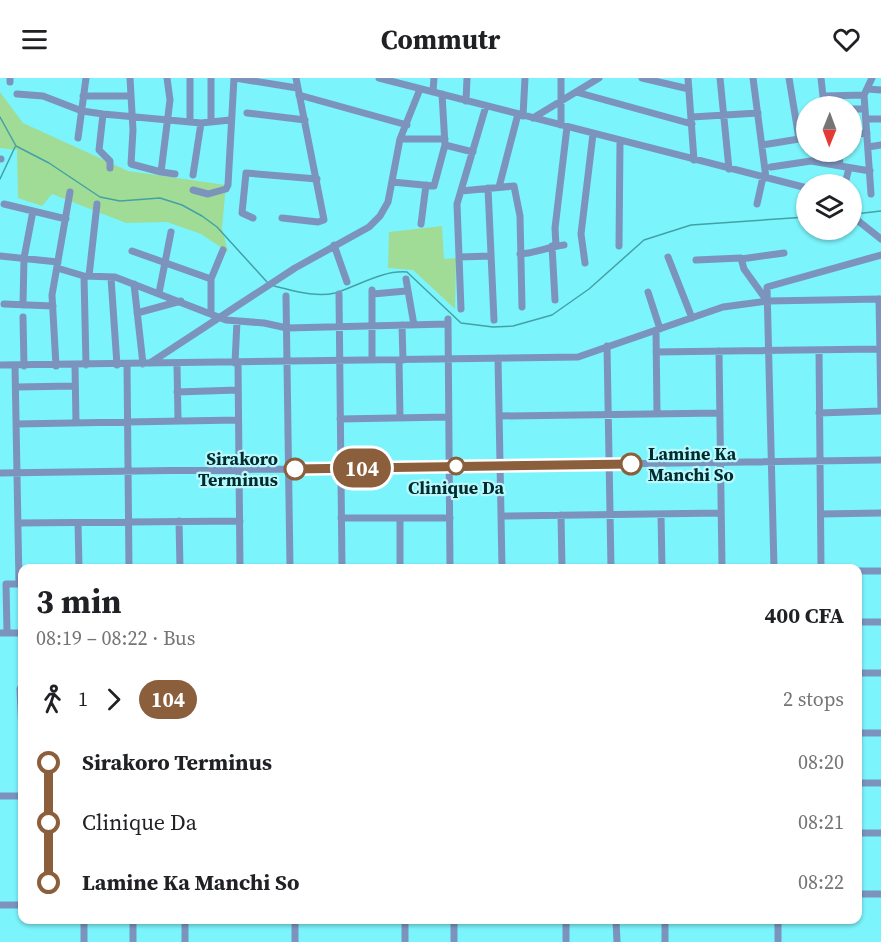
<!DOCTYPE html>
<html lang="en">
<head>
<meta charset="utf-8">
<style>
  body { margin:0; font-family:"Source Serif 4",serif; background:#f2f2f2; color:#202124; height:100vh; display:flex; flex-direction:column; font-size:22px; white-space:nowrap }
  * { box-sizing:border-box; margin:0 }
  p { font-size:20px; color:#757577 }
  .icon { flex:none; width:33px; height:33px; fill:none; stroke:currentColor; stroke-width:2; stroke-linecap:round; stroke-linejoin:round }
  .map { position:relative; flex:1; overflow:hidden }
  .side { position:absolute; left:18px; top:486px; width:844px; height:360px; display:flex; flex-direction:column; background:#fff; border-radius:12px; box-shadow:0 2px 4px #0004 }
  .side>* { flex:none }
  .badge { padding:0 12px; border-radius:20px; font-size:21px; line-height:39px }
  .needle { width:39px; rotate:181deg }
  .controls { position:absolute; left:796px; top:18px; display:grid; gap:12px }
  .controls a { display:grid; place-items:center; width:66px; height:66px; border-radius:50%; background:#fff; box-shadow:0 2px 4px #0004; font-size:30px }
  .map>.badge { position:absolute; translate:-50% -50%; box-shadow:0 0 0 3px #fff }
  .legs { display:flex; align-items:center; gap:9px; height:66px; padding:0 18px; font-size:20px }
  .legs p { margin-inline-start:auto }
  .headline { display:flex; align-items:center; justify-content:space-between; height:102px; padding:0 18px }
  h1 { font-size:33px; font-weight:700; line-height:45px }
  ul { padding:0 18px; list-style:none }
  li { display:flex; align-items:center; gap:21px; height:60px; font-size:22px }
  li i { display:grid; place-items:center; width:9px; height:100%; margin:0 8px; background:currentColor }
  li i::after { content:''; width:15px; height:15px; margin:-8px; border:4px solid; border-radius:50%; background:#fff }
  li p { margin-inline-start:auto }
  li:first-child i { background:linear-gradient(#0000 50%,currentColor 0) }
  li:last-child i { background:linear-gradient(currentColor 50%,#0000 0) }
  header { display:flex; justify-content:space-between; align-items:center; height:78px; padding:0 18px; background:#fff; font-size:27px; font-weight:700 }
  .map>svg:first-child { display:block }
  .green { fill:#a0dc96 }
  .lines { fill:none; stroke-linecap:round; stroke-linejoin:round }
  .stream { stroke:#43a1a7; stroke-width:1.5 }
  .minor { stroke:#7c94bd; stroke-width:7 }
  .line-1-casing { stroke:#fff; stroke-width:14 }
  .line-1 { stroke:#8b5e3c; stroke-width:9 }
  .stop-1-dot { fill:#fff; stroke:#8b5e3c; stroke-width:3 }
  .labels { text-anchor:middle; stroke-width:4.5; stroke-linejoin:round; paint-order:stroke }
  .stop-label { font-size:18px; font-weight:bold; fill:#012a2c; stroke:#b8f9fe; text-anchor:start }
</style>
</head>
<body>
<header><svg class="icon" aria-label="menu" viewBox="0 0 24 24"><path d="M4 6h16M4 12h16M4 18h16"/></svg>Commutr<svg class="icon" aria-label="heart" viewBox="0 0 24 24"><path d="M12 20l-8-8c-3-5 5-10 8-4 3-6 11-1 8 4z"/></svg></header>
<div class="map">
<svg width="881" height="864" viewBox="0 0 881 864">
  <rect width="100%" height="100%" fill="#7cf4fc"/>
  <path class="green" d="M0,14L23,45L128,93L226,107L222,150L228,174L201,156L167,144L126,145L52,116L42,128L18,120L17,72L0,70Z
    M442,148L444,181L456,180L455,231L413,192L388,190L389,154Z"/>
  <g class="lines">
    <path class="stream" d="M0,39L16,68L49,85L100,119L120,123L160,120L182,127L202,138L217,149L267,204
      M0,101L15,69
      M855,136L881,133
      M274,208C292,212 315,220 335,215C358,208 382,192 407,194L461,245L493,249L513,248L552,237L589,211L644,162L691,147L807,139"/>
    <path class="minor" d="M10,0V4
      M130,0L133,52L131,86L161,94
      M167,0L170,22L161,94L175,96
      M235,0L297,10
      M379,0L807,110
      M642,0L689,11
      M688,0L694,82
      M720,0L729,91
      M753,0L766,100
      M789,0L799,61
      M821,0L824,28
      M867,11L881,12
      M433,14L434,0
      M576,14L692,46
      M17,16L43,18L82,33L103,36L201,45L230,42
      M299,17L407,47
      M83,18H131
      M823,18L864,17
      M466,23L467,0
      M852,31H865
      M247,35L305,42
      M103,36L99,72L110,83V90
      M523,38L525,0
      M692,39L758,35
      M533,40L599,0
      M866,41H881
      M190,44V0
      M211,44V0
      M561,47V0
      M852,56L867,55
      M78,60L86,0
      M400,61H445
      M445,67L473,74
      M762,67L799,61L807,55
      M868,69L881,67
      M839,74L840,88
      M0,81H1
      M771,89L811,83L870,93
      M193,97L201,45
      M392,104L434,108L445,67L442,16
      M845,106L849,90
      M499,109L518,36
      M488,110L494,242
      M193,112L208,116L226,111L228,107L234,0
      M461,113L514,108L520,138L522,229
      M871,116L864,17L872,0
      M4,126L66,141
      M757,126L763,99
      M852,138L881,161
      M253,140L242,135L246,95L317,101
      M282,140L318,144L324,142L296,0
      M421,146L426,107
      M334,167L347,204
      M552,168L555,222
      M556,168L555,150L567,49
      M619,168L620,63
      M132,173L211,201
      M520,176C536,175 548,169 564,167
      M0,178L58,184
      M459,179L491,178
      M668,179L692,240
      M741,181L784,175
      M696,182L741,180L744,191L767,223
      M585,185L581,156L593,56
      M57,190L84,198L115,199L226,242L264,245L287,250L448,246
      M84,198L86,287
      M89,198L97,126
      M111,200L117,287
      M406,201L414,247
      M134,206L143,286
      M648,214L660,251
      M159,215L171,154
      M339,216L342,490
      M373,216L406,213
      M286,218L290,490
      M879,221L881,333
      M4,226L53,228
      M23,227L24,180L33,133
      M461,231L457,126L486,28
      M211,234V201L223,172
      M137,235L181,223
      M23,239L24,288
      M448,241L450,490
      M402,247L403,282
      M656,252L657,336
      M607,268L611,490
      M819,272L821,490
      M719,273L722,490
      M656,274L880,271
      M498,280L502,490
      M372,282V212
      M399,282L400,340
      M150,285L295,190L369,149L380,138L388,124L400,61L420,11
      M235,285L237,243
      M238,285L240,490
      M127,286L129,490
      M177,286L178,343
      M0,287L578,279L723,229L767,223L881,221
      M75,287L76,345
      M15,288L19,506
      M56,288L52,217L70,114
      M16,309L75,308
      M177,314L238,312
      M819,335L881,333
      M499,338L720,335
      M340,341L449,339
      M16,346L238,342
      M0,395L881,382
      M661,436L662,490
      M821,436L881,435
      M561,437L562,490
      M501,438L721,435
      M341,440H450
      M400,440V490
      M179,443L180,490
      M18,445L240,443
      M78,445L79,490
      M774,490L767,209L881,177
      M858,493H881
      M858,544H881
      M0,555H22
      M7,555L6,506H21
      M858,595H881
      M22,607L20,611L22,655
      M858,655H881
      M858,705H881
      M0,718H22
      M858,755H881
      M858,816H881
      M0,827H22
      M84,842V864
      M133,842V864
      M185,842V864
      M295,842V864
      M405,842V864
      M454,842V864
      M566,842V864
      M616,842L617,864
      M665,842V864
      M778,842V864"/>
  </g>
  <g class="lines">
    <defs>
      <path id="line-1" d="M295,391L631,386"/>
    </defs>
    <use href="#line-1" class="line-1-casing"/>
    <use href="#line-1" class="line-1"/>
  </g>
  <g class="stop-1-dot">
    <circle cx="631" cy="386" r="10"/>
    <circle cx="456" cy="388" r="8"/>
    <circle cx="295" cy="391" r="10"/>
  </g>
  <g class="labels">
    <g class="stop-label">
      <text x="648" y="382">Lamine Ka<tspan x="648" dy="21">Manchi So</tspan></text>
      <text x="278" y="387" text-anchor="end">Sirakoro<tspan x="278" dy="21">Terminus</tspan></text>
      <text x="456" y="416" text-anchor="middle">Clinique Da</text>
    </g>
  </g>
</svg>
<div class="controls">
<a><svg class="needle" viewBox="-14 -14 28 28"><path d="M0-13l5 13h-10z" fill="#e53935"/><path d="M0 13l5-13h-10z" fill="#757577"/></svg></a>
<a><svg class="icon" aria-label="layers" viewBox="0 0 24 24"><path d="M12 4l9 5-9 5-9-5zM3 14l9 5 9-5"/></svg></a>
</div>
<b class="badge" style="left:362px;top:390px;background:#8b5e3c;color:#fff">104</b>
<section class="side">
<div class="headline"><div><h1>3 min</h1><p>08:19 – 08:22 · Bus</p></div><b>400 CFA</b></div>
<div class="legs"><svg class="icon" aria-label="walk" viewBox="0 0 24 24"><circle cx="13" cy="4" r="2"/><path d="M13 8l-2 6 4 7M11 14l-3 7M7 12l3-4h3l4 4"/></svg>1<svg class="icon" aria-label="forward" viewBox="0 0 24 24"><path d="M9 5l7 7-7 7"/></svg><b class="badge" style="background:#8b5e3c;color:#fff">104</b><p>2 stops</p></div>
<ul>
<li><i style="color:#8b5e3c"></i><b>Sirakoro Terminus</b><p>08:20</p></li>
<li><i style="color:#8b5e3c"></i><span>Clinique Da</span><p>08:21</p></li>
<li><i style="color:#8b5e3c"></i><b>Lamine Ka Manchi So</b><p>08:22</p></li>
</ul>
</section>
</div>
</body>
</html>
